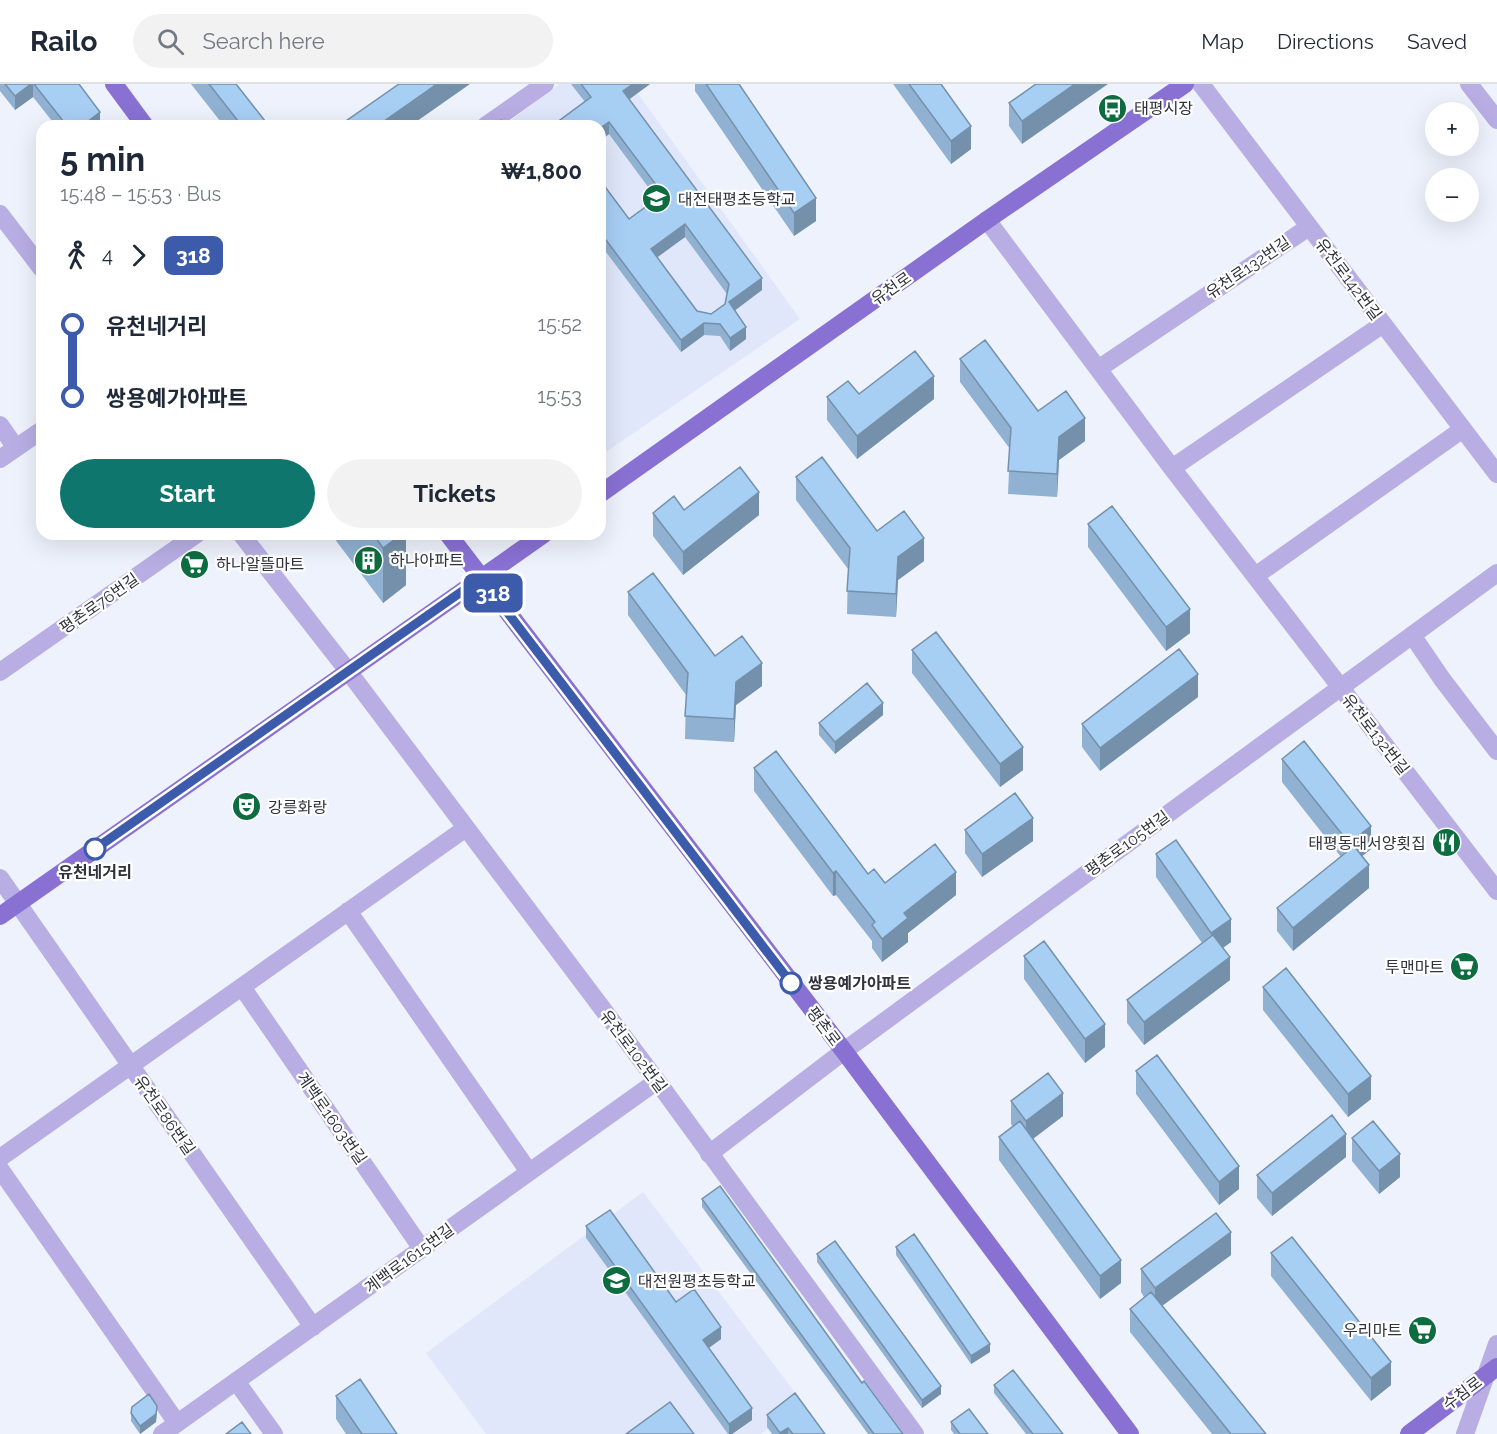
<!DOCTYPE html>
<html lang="en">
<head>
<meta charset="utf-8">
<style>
  body { margin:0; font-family:Raleway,"Noto Sans KR",sans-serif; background:#f2f2f3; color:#1f2937; height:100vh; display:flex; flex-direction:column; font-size:22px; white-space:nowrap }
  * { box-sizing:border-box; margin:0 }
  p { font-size:20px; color:#747a83 }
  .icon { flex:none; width:33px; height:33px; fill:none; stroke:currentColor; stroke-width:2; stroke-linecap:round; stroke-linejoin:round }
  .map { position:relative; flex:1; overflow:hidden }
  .panel { position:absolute; left:36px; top:36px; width:570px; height:420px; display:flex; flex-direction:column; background:#fff; border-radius:18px; box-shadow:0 6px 24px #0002 }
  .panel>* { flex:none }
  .badge { padding:0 12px; border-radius:9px; font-size:21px; line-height:39px }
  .tools { position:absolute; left:1425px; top:18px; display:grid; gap:12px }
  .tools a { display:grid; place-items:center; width:54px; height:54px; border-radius:50%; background:#fff; box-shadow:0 6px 24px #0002; font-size:30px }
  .map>.badge { position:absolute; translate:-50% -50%; box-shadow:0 0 0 3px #fff }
  .legs { display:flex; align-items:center; gap:9px; height:66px; padding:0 24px; font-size:20px }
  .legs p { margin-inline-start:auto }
  .headline { display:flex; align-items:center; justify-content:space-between; height:102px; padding:0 24px }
  h1 { font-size:33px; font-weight:700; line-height:45px }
  .action { display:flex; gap:12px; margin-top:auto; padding:12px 24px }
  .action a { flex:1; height:69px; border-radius:36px; background:#0f766e; color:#fff; font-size:24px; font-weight:700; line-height:69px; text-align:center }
  .action a+a { background:#f2f2f3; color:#1f2937 }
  ul { padding:0 24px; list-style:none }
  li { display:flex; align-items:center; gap:21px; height:72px; font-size:22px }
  li i { display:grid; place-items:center; width:9px; height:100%; margin:0 8px; background:currentColor }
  li i::after { content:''; width:15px; height:15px; margin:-8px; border:4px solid; border-radius:50%; background:#fff }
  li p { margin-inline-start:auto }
  li:first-child i { background:linear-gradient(#0000 50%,currentColor 0) }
  li:last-child i { background:linear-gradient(currentColor 50%,#0000 0) }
  header { display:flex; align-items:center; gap:36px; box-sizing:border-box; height:84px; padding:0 30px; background:#fff; border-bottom:2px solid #e0e1e3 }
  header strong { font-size:28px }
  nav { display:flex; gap:33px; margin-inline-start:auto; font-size:21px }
  .search { width:420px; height:54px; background:#f2f2f3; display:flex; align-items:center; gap:15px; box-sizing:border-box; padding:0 21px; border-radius:33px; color:#747a83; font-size:22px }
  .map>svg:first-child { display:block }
  .built { fill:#e0e7fa }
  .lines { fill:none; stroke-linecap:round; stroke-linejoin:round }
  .minor { stroke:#b8aee4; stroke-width:18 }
  .major { stroke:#8971d4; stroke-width:18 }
  .wall { fill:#90b1d1; fill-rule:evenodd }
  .shaded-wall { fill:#7590aa }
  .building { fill:#a7cef3; stroke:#7590aa; stroke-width:1.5; fill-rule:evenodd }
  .line-1-casing { stroke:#fff; stroke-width:14 }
  .line-1 { stroke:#3d5bab; stroke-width:9 }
  .stop-1-dot { fill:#fff; stroke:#3d5bab; stroke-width:3 }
  .labels { text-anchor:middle; stroke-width:4.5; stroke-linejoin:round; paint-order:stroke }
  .poi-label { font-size:16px; fill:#30333d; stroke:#fff; text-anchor:start }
  .street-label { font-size:16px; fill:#30333d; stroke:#fff }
  .stop-label { font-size:16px; font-weight:bold; fill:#30333d; stroke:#fff }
</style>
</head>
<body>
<header>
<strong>Railo</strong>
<div class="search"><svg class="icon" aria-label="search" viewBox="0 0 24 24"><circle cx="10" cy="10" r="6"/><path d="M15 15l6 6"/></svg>Search here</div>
<nav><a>Map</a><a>Directions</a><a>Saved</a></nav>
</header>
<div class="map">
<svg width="1497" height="1350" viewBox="0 0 1497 1350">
  <rect width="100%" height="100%" fill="#eef2fc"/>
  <path class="built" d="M560,0H631L800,235L600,372V42H503Z
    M643,1108L803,1319L761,1350H486L426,1269Z"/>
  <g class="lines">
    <path class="minor" d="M1201,0L1497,390
      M1469,0L1497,36
      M485,42L545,0
      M0,130L42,185
      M987,136L1172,384L1497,807
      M1098,285L1309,143
      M0,341L16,364
      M0,375L42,346
      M1172,384L1383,240
      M241,450L348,587L657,997L915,1350
      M1255,492L1463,345
      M1412,551L1442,595L1497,667
      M0,588L197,450
      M0,794L313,1243
      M348,827L529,1088
      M242,903L422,1165
      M709,1070L844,967L1497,489
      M0,1074L466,744
      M0,1085L177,1339
      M236,1297L274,1350
      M162,1350L657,997
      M1465,1350L1497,1260"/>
    <path class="major" d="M114,0L145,42
      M600,410L987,136L1185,0
      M448,450L844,967L1130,1350
      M0,832L544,450
      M1409,1350L1497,1283"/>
  </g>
  <path class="wall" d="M0,0H79L100,42H56L33,13L15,26L0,7Z
    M191,0H236L269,42H224Z
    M571,0H650L629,15L762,206L734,226L746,255L730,267L720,252L704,251L681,268L600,160V96L629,135L657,115L609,50L600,57V42H556V39L585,18ZM685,153L727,210L725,220L711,230L697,227L657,173Z
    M695,0H739L816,137L794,152L695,7Z
    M893,0H941L971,65L951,80Z
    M1036,0L1022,60L1009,42V19Z
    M960,275L1085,357L1059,376L1057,413L1008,410L1010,365L960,298Z
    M859,310L934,315L857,375L827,336V313Z
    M796,393L877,447L924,477L898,496L896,533L847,530L848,485L796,416Z
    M653,429L759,431L683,491L653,452Z
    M1088,440L1190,549L1166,567L1088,463Z
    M331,450H406V501L383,519Z
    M628,508L715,572L762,602L736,621L734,658L685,655L686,611L628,531Z
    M912,566L1023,686L1000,703L912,589Z
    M1198,613L1100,687L1082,663V640Z
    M883,631L835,670L819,651V639Z
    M1282,675L1371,765L1362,772L1369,804L1293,867L1277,847V824L1341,773L1282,698Z
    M754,684L868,790L885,799L956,811L908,849V858L882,878L872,864V857L836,811L833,812L754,707Z
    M965,746L1033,757L982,793L965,769Z
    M1156,770L1231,858L1223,864L1230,896L1144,961L1127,939V916L1202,859L1156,793Z
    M1024,872L1105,963L1085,979L1024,895Z
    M1263,903L1371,1015L1348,1033L1263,926Z
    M1136,987L1239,1105L1219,1121L1136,1010Z
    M1011,1017L1063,1032L1033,1055L1121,1199L1100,1215L999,1076V1053L1013,1043L1011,1040Z
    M1352,1054L1400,1093L1379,1110L1352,1077Z
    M1346,1073L1272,1132L1257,1114V1091Z
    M702,1115L903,1350H868L702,1123Z
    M586,1142L721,1255L709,1264L752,1336L732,1350H728L586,1154Z
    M896,1163L990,1268L971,1280L896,1171Z
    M1271,1169L1391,1301L1371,1317L1271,1192Z
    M817,1170L941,1310L922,1324L817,1178Z
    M1231,1171L1162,1222L1266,1350H1212L1130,1248V1225L1144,1213L1141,1208V1185Z
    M994,1301L1063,1350H1026L994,1309Z
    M336,1312L397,1350H346L336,1335Z
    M131,1329L157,1330L156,1338L140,1350L131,1337Z
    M767,1331L825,1350H772L767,1343Z
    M951,1338L988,1350H954L951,1346Z"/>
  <path class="shaded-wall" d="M31,0H33V13L15,26V12Z
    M437,0H470L410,42H377Z
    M633,0H650L623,20V7Z
    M1075,0H1108L1022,60V37Z
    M100,28V42H82Z
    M609,38V50L600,57V44Z
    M971,42V65L951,80V57Z
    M816,114V137L794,152V129Z
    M685,140V153L651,178V165Z
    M762,194V206L729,231V218Z
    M704,239V251L681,268V256Z
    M746,243V255L730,267V254Z
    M934,292V315L857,375V352Z
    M1085,334V357L1059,376L1057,413V390L1059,353Z
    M759,408V431L683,491V468Z
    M402,450H406V501L383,519V464Z
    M924,454V477L898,496L896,533V510L898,473Z
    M1190,525V549L1166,567V543Z
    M762,579V602L736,621L734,658V635L736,598Z
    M1198,590V613L1100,687V664Z
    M883,619V631L835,670V658Z
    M1023,663V686L1000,703V680Z
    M1033,734V757L982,793V770Z
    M1371,742V765L1349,783V759Z
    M1369,781V804L1293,867V844Z
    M836,787V811L833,812V789Z
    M956,788V811L908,849V858L882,878V855L904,829Z
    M1231,835V858L1211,872V849Z
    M1230,873V896L1144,961V938Z
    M1105,940V963L1085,979V955Z
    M1371,992V1015L1348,1033V1010Z
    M1063,1009V1032L1026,1060V1037Z
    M1346,1050V1073L1272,1132V1109Z
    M1400,1070V1093L1379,1110V1087Z
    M1239,1082V1105L1219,1121V1098Z
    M1231,1148V1171L1155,1227V1204Z
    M1121,1176V1199L1100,1215V1192Z
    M721,1243V1255L703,1268V1256Z
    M990,1260V1268L971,1280V1272Z
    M1391,1278V1301L1371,1317V1294Z
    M941,1302V1310L922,1324V1316Z
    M157,1322L156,1338L140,1350V1342Z
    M752,1324V1336L732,1350H729V1340Z
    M788,1344V1350H780V1349Z"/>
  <path class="building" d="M5,0H31L15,12Z
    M34,0H79L100,28L82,42H67Z
    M209,0H236L269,42H242Z
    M399,0H437L377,42H350L346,37Z
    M581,0H633L623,7L762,194L729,218L746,243L730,254L720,240L704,239L681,256L600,148V96L629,135L663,110L609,38L600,44V42H558L556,39L591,13ZM685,140L729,200L725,220L711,230L697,227L651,165Z
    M706,0H739L816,114L794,129Z
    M909,0H941L971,42L951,57Z
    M1036,0H1075L1022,37L1009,19Z
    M501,36L505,42H493Z
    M985,256L1038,327L1066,307L1085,334L1059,353L1057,390L1008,387L1011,344L960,275Z
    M915,267L934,292L857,352L827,313L848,297L859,310Z
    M822,373L877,447L904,427L924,454L898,473L896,510L847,507L850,464L796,393Z
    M740,383L759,408L683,468L653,429L674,412L684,426Z
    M1112,422L1190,525L1166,543L1088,440Z
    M373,450H402L383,464Z
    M653,489L715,572L742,552L762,579L736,598L734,635L685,632L688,589L628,508Z
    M936,548L1023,663L1000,680L912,566Z
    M1179,565L1198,590L1100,664L1082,640Z
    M867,599L883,619L835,658L819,639Z
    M1304,657L1371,742L1349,759L1282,675Z
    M776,667L868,790L874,785L885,799L935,760L956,788L904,829L908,834L882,855L872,841L875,838L836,787L833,789L754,684Z
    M1015,709L1033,734L982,770L965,746Z
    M1176,756L1231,835L1211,849L1156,770Z
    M1354,762L1369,781L1293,844L1277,824Z
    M1213,851L1230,873L1144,938L1127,916Z
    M1044,857L1105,940L1085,955L1024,872Z
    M1286,884L1371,992L1348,1010L1263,903Z
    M1157,971L1239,1082L1219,1098L1136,987Z
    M1048,989L1063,1009L1026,1037L1011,1017Z
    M1332,1031L1346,1050L1272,1109L1257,1091Z
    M1020,1037L1121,1176L1100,1192L999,1053Z
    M1373,1037L1400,1070L1379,1087L1352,1054Z
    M720,1102L862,1299L864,1297L903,1350H874L702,1115Z
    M610,1126L676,1218L694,1205L721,1243L703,1256L752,1324L729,1340L586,1142Z
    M1216,1129L1231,1148L1155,1204L1141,1185Z
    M914,1150L990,1260L971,1272L896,1163Z
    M1292,1153L1391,1278L1371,1294L1271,1169Z
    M835,1157L941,1302L922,1316L817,1170Z
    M1151,1208L1266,1350H1231L1130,1225Z
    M1013,1286L1063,1350H1033L994,1301Z
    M360,1295L397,1350H362L336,1312Z
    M795,1309L825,1350H793L788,1344L780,1349L767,1331Z
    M149,1310L157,1322L156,1330L140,1342L131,1329L132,1323Z
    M670,1318L694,1350H626Z
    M969,1325L988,1350H960L951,1338Z
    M242,1338L251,1350H226Z"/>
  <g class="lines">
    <defs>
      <path id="line-1" d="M95,765L481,494L791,899"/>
    </defs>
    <use href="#line-1" class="line-1-casing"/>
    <use href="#line-1" class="line-1"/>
  </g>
  <defs>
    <symbol id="bus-disc" viewBox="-11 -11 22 22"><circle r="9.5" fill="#0d6d41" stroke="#fff"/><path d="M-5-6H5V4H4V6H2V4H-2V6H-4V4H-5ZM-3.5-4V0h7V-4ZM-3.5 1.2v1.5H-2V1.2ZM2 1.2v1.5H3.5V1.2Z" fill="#fff"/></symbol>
    <symbol id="school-disc" viewBox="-11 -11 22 22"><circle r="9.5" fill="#0d6d41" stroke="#fff"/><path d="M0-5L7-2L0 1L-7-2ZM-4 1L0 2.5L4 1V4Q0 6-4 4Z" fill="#fff"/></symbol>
    <symbol id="building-disc" viewBox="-11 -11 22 22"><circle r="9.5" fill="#0d6d41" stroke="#fff"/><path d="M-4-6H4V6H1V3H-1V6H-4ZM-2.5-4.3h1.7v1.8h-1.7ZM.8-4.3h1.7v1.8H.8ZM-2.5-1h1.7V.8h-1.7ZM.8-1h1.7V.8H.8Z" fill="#fff"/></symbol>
    <symbol id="supermarket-disc" viewBox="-11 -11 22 22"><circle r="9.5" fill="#0d6d41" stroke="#fff"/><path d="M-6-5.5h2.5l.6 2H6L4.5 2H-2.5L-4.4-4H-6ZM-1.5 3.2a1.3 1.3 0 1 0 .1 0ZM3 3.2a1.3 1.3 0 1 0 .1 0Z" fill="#fff"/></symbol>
    <symbol id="theatre-disc" viewBox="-11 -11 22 22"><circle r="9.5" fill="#0d6d41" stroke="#fff"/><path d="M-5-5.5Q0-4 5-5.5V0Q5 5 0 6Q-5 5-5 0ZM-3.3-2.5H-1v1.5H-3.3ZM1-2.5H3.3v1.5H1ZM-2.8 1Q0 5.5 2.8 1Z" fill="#fff"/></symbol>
    <symbol id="restaurant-disc" viewBox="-11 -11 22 22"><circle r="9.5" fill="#0d6d41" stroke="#fff"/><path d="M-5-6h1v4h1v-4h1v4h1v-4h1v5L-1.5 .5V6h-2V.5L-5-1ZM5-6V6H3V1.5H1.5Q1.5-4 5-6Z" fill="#fff"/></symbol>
  </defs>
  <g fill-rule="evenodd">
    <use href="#bus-disc" x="1096" y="8" width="33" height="33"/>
    <use href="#school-disc" x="640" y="98" width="33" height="33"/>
    <use href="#building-disc" x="352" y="460" width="33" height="33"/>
    <use href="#supermarket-disc" x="178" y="464" width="33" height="33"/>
    <use href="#theatre-disc" x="230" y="706" width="33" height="33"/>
    <use href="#restaurant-disc" x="1430" y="742" width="33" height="33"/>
    <use href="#supermarket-disc" x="1448" y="866" width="33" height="33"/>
    <use href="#school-disc" x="600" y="1180" width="33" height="33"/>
    <use href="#supermarket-disc" x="1406" y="1230" width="33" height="33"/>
  </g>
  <g class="stop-1-dot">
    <circle cx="95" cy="765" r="10"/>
    <circle cx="791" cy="899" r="10"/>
  </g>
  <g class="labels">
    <g class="poi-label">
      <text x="1134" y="30">태평시장</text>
      <text x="678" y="121">대전태평초등학교</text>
      <text x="390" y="482">하나아파트</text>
      <text x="216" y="486">하나알뜰마트</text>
      <text x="268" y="729">강릉화랑</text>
      <text x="1426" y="765" text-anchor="end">태평동대서양횟집</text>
      <text x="1444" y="889" text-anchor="end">투맨마트</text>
      <text x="638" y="1203">대전원평초등학교</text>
      <text x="1402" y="1252" text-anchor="end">우리마트</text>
    </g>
    <g class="street-label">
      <text transform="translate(1248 183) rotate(-34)" y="6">유천로132번길</text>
      <text transform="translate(1349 195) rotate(53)" y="6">유천로142번길</text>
      <text transform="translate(891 204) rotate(-35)" y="6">유천로</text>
      <text transform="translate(99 519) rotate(-35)" y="6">평촌로76번길</text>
      <text transform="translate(1376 650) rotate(52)" y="6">유천로132번길</text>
      <text transform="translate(1127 759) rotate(-36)" y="6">평촌로105번길</text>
      <text transform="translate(824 942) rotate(53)" y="6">평촌로</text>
      <text transform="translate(634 967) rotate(53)" y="6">유천로102번길</text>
      <text transform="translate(165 1031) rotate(55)" y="6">유천로86번길</text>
      <text transform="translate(332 1034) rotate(55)" y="6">계백로1603번길</text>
      <text transform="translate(409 1174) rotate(-36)" y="6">계백로1615번길</text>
      <text transform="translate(1462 1309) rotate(-37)" y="6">수침로</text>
    </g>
    <g class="stop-label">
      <text x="95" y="794">유천네거리</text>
      <text x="808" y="905" text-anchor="start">쌍용예가아파트</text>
    </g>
  </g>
</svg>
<div class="tools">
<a>+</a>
<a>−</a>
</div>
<b class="badge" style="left:493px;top:509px;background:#3d5bab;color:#fff">318</b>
<section class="panel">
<div class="headline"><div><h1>5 min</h1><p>15:48 – 15:53 · Bus</p></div><b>₩1,800</b></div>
<div class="legs"><svg class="icon" aria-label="walk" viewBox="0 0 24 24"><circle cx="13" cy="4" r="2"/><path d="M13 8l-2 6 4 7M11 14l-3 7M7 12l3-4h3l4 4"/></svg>4<svg class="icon" aria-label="forward" viewBox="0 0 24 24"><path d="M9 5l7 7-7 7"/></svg><b class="badge" style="background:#3d5bab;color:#fff">318</b></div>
<ul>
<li><i style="color:#3d5bab"></i><b>유천네거리</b><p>15:52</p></li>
<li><i style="color:#3d5bab"></i><b>쌍용예가아파트</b><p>15:53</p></li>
</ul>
<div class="action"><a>Start</a><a>Tickets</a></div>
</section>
</div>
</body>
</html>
